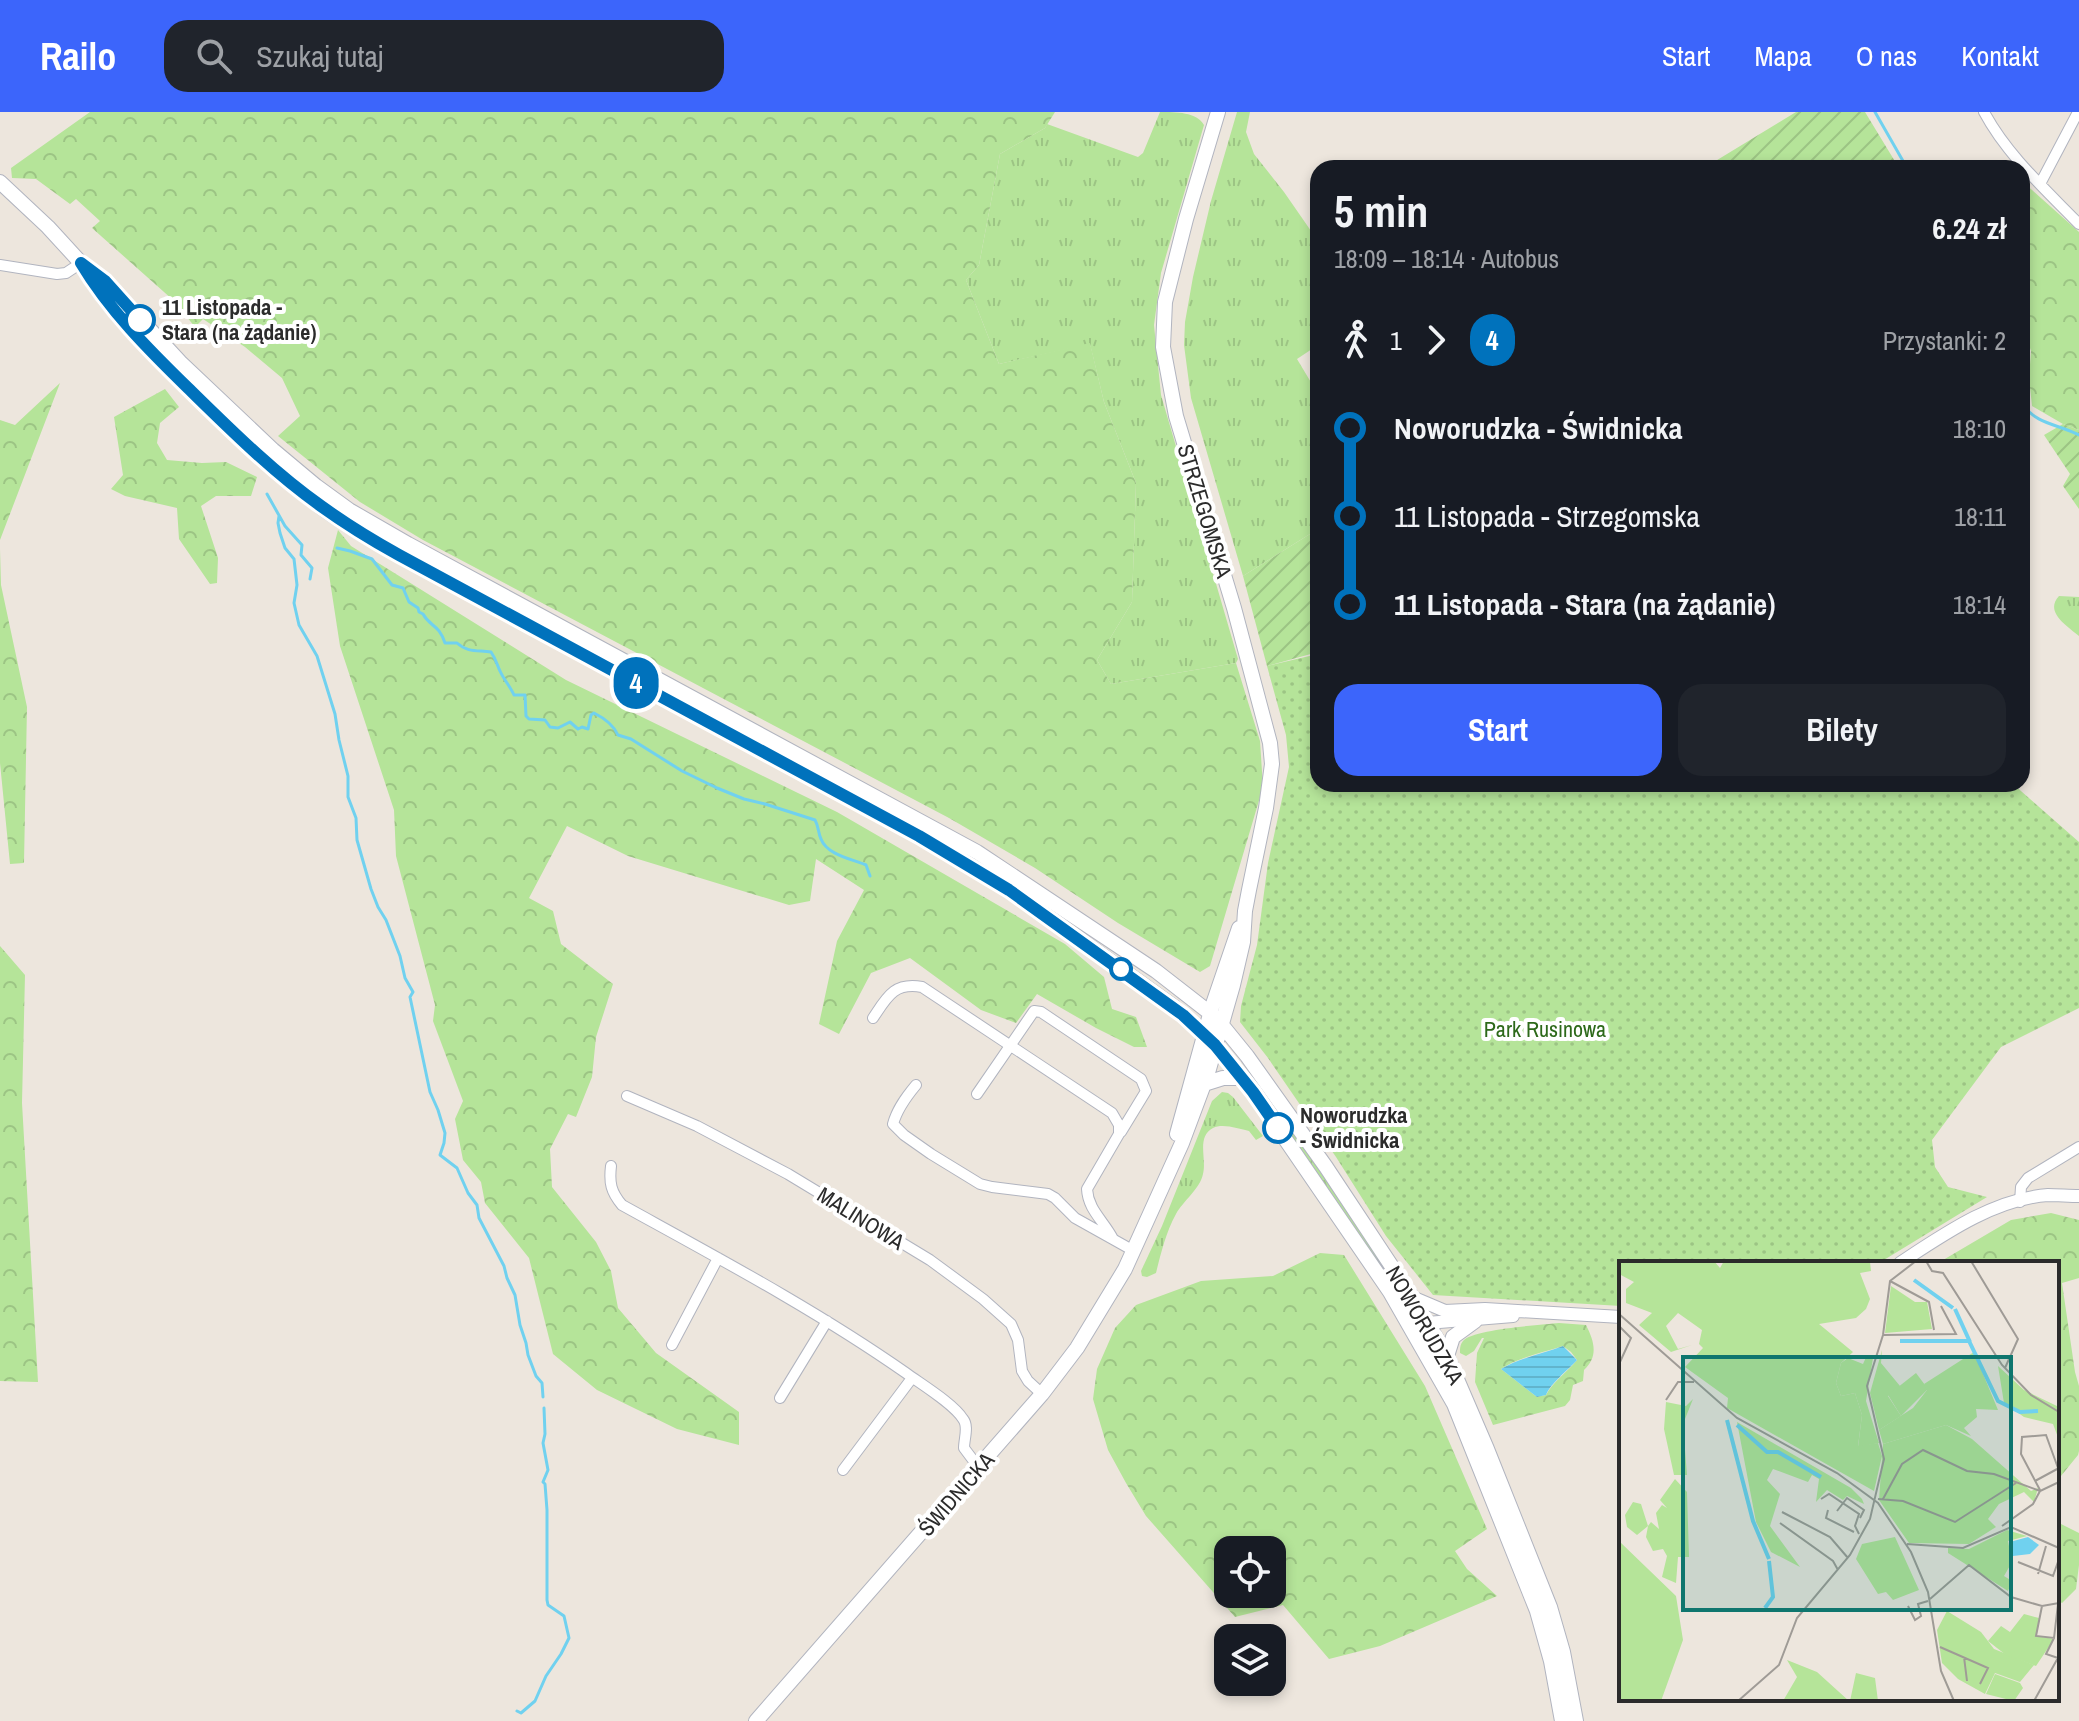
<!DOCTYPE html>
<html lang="pl">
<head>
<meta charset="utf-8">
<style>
  body { margin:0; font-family:"Archivo Narrow",sans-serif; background:#20242c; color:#f1f3f6; height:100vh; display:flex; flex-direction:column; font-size:30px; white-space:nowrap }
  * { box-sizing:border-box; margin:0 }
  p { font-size:26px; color:#9ea1a6 }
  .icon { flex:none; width:44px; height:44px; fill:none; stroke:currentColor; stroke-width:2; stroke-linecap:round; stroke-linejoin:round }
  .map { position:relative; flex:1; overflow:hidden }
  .panel { position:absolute; left:1310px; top:48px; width:720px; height:632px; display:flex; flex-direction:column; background:#171b24; border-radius:24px; box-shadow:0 4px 12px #0003 }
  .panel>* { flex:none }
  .badge { padding:0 16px; border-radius:26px; font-size:28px; line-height:52px }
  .controls { position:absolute; left:1214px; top:1424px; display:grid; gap:16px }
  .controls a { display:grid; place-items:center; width:72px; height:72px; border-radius:16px; background:#171b24; box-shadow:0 4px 12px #0003; font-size:40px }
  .map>.badge { position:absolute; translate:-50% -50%; box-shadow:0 0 0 4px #fff }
  .legs { display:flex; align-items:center; gap:12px; height:88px; padding:0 24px; font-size:26px }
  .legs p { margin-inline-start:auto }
  .summary { display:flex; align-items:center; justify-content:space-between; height:136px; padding:0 24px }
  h1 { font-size:44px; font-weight:800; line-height:60px }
  .cta { display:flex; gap:16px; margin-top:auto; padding:16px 24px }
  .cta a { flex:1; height:92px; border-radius:24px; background:#3c65fb; color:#fff; font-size:32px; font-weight:800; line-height:92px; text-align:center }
  .cta a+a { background:#20242c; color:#f1f3f6 }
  ul { padding:0 24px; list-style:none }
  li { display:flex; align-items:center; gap:28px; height:88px; font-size:30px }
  li i { display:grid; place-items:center; width:12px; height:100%; margin:0 10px; background:currentColor }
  li i::after { content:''; width:20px; height:20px; margin:-10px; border:6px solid; border-radius:50%; background:#171b24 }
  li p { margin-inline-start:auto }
  li:first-child i { background:linear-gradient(#0000 50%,currentColor 0) }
  li:last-child i { background:linear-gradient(currentColor 50%,#0000 0) }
  header { display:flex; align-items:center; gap:48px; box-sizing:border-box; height:112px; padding:0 40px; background:#3c65fb; color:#fff }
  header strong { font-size:38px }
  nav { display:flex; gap:44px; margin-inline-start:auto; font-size:28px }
  .search { width:560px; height:72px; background:#20242c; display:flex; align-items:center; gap:20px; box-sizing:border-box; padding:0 28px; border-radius:24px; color:#9ea1a6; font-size:30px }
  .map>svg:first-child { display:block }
  .grass { fill:url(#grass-tufts) }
  .forest { fill:url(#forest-crowns); fill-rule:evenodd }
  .park { fill:url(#park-dots) }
  .garden { fill:url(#garden-furrows) }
  .water { fill:url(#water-rules) }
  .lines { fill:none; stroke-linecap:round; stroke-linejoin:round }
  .stream { stroke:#70d1ef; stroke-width:3 }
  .minor-casing { stroke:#b1b4bf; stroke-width:12 }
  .tertiary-casing { stroke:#b1b4bf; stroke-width:14 }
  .secondary-casing { stroke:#b1b4bf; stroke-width:16 }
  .minor { stroke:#fff; stroke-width:10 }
  .tertiary { stroke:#fff; stroke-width:12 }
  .secondary { stroke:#fff; stroke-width:14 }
  .line-1-casing { stroke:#fff; stroke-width:18 }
  .line-1 { stroke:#0072bc; stroke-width:12 }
  .stop-1-dot { fill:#fff; stroke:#0072bc; stroke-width:4 }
  .labels { text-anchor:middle; stroke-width:8; stroke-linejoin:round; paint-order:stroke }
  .stop-label { font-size:22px; font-weight:bold; fill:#2b2b2b; stroke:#fff; text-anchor:start }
  .street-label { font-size:22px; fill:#2b2b2b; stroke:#fff }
  .park-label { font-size:22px; fill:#2d691a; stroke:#fff }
  .inset-river { fill:none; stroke:#70d1ef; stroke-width:4 }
  .inset-road { fill:none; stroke:#9f9b96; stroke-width:2 }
  .view { fill:#0f766e; fill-opacity:0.15; stroke:#0f766e; stroke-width:4 }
  .inset-edge { fill:none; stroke:#2b2b2b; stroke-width:4 }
</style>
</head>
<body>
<header>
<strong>Railo</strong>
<div class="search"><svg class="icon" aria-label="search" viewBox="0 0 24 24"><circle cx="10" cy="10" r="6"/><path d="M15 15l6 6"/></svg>Szukaj tutaj</div>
<nav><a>Start</a><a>Mapa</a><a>O nas</a><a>Kontakt</a></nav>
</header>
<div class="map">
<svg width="2079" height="1609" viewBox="0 0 2079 1609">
  <defs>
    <pattern id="grass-tufts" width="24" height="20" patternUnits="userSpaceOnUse" patternTransform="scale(2)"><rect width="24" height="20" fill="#b5e499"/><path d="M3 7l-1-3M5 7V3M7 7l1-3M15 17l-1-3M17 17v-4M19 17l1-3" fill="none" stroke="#9cc484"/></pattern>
    <pattern id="forest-crowns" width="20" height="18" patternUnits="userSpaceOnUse" patternTransform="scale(2)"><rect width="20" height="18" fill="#b5e499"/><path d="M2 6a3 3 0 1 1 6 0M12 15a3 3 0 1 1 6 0" fill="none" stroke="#9cc484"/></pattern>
    <pattern id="park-dots" width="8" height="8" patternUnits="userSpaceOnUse" patternTransform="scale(2)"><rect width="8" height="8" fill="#b5e499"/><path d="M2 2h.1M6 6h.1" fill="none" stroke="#9cc484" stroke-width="1.8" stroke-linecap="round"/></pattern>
    <pattern id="garden-furrows" width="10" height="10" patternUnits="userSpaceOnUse" patternTransform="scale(2)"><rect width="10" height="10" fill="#b5e499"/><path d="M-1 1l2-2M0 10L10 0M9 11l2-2" fill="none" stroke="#9cc484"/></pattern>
    <pattern id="water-rules" width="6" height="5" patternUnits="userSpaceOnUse" patternTransform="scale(2)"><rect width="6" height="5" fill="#70d1ef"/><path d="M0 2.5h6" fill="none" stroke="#61b4cd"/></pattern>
  </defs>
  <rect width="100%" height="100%" fill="#ede6dd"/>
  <path class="grass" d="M1160,0C1176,0 1197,0 1204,13L1161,161L1154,213L1161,283L1238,547L1236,551L1111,572L1097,548L1132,490L1136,371L1104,290L1090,232L999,252L966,168L979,153L1000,42L1045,16L1047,12L1138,45L1143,41Z
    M1237,0H1250L1246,20L1254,42L1284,80L1318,129V233L1297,247L1318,282V417L1243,464L1191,286L1184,233L1185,210L1193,165L1211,89Z
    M2059,484L2079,485V524C2067,514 2044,500 2059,484Z
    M1241,951L1311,1044L1396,1171L1393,1172L1239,953Z
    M1222,980L1228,981L1233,985L1263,1024L1256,1028L1249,1019C1239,1017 1223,1011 1213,1016C1196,1025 1207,1047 1203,1062C1200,1077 1183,1089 1176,1102C1166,1120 1161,1141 1156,1161L1147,1165L1142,1164L1141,1159L1162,1114L1212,989Z"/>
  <path class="forest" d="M90,0H1055L1045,16L1000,42L979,153L966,168L999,252L1090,231L1104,290L1136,371L1132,490L1097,548L1111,572L1236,551L1260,629L1263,675L1210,854L1200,860L1118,811L1035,756L949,706L423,428L360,390L278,324L300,304L282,266L245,235L203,207L195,215L173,188L92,116L100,109L76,87L70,92L36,67L12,66L11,56Z
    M2022,69L2079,120V318L2063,312L2032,294L2029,266L2031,239L2022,212Z
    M60,271L0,428V308L15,313Z
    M165,277L179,295L160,311L157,331L167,348L202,351L226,350L257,365L251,384H216L201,394L218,446L217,471L210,472L179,427L177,396L125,384L111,377L123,363L114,305Z
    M338,418L351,434L566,568L837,700L1065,832L1104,865L1112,897L1136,905L1147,935H1134L1096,916L1037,882L1016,911L981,898L910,846L871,861L839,922L819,912L837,829L864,778L816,747L810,789L789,793L628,744L567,714L529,786L553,799L561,832L613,872L596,925L592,965L576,1005L568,1002L550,1037L552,1075L596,1130L611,1159L618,1196L656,1241L739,1300V1333L677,1317L597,1278L553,1242L529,1146L485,1091L481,1070L463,1048L455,1007L463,989L433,909L435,893L396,744L394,698L340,534L328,456Z
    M0,437L1,473L27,595L24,751L10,752L0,651Z
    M0,834L25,863L22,991L38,1270L0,1269Z
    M2051,1101L2079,1108V1166L2062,1171L2075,1260L2079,1274V1339L2078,1343L2061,1364L2057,1365V1151H1938L2011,1108Z
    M1320,1141L1344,1143L1425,1274L1487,1417L1455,1439L1467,1457L1497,1484L1380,1534L1329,1547L1283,1493L1235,1505L1146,1404L1126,1371L1108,1338L1093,1287L1097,1257L1115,1216L1136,1193L1201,1169L1273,1164ZM1228,1438H1272V1482H1228Z
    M1559,1211L1586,1213C1594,1229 1599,1244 1584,1258L1583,1269L1573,1273L1570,1288L1565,1294L1493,1313L1475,1270L1477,1241L1484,1226H1482L1474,1239L1466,1244L1460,1241C1460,1236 1460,1233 1463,1229C1472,1217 1542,1213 1559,1211ZM1563,1234L1571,1240L1577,1248C1568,1259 1552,1271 1546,1283L1537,1285L1501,1257C1519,1245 1542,1241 1563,1234Z
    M2057,1410L2079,1421V1453L2076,1477L2062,1491L2057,1488Z"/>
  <path class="park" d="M1318,542V672H2013L2079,730V896L2001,935L1932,1028L1935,1055L1948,1075L1987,1085L1879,1151H1621V1194L1433,1183L1386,1124L1336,1045L1268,946L1240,910L1241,894L1257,833L1268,751L1289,655L1286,623L1267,554Z"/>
  <path class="garden" d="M1796,0H1865L1899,56H1704Z
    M2063,312L2079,318V397L2063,374L2070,362L2044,323Z
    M1318,417V540L1267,554L1243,464Z"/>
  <path class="water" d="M1563,1234L1577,1248C1568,1258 1550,1272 1546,1283L1537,1285L1501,1257C1520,1246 1542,1242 1563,1234Z"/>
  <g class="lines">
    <path class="stream" d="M1875,0L1907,56
      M2022,292C2037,313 2058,312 2079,323
      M267,382L285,414L302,433L301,443L312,456L310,467
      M279,404L278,411L280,421L285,436L294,447L297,473L294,491L299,513L317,544L335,602L339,628L348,664V685L356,706L357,728L371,777L378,795L386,808L400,844L405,866L413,880L410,885L430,980L438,998L445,1021L444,1031L440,1043L457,1056L468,1081L477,1093L479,1106L504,1154L507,1166L515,1183L520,1213L526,1231L528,1243L536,1264L542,1271L543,1285
      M337,436L350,439L372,447L392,473L403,476L409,490L418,496L419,500L423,502C430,515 439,512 445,531H457C468,541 478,538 491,540C496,547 497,553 500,559C504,568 510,574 514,583H525L526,604L529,607L545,608L550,615L558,616L570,610L578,617L582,615L588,617L591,603L594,601C604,606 613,612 618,623L631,627L682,659L717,676L744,687L765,692L815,708C819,715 818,721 821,727C827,743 852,747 866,753L870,764
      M517,1599L521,1601L535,1589L546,1564L561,1542L569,1526L564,1504L548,1493L547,1488V1398L545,1372L543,1370L548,1358L543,1331L545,1322L544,1296"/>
    <defs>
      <path id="minor" d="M1984,0C2007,43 2045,77 2079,112
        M2040,72L2078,0
        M0,153L57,162L66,161L81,151
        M873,906C887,885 894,870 922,875L1112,1001L1119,1013V1022L1087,1077C1088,1098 1104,1109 1113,1127
        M916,973C906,985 897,997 893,1012L904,1023L931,1042L980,1072L992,1075L1048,1082L1055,1086L1075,1106L1134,1139
        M977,982L1034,899L1041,900L1141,967L1146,979L1121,1020
        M627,984L697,1014L788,1062L930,1148L983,1187L1011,1212L1018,1228L1022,1259L1028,1269L1042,1282
        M611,1054C609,1071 611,1080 622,1093C718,1146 816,1198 906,1261C921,1272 954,1292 963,1307C969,1314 964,1327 964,1336L979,1356
        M2020,1090L2021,1075L2028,1066L2079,1035
        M672,1233L718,1146
        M780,1286L827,1209
        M843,1358L912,1266"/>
      <path id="tertiary" d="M1900,1151C1944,1122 1994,1087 2048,1083C2058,1083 2069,1084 2079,1084
        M1412,1185L1445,1199L1485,1197L1621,1205
        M1403,1200L1427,1211L1513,1204"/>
      <path id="secondary" d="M0,70L48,115L81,151L105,169L180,250L273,338L316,374L349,398L408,432L977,740L1156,859L1210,901L1221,912L1247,944L1326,1055L1412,1185L1447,1244L1487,1337L1550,1495L1563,1540L1576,1609
        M85,158C111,201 149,238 185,273C228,315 272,359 321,395C346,413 372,428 399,443L951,741L1029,791L1174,895L1215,933L1253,980L1390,1180L1454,1292L1537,1499L1551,1549L1562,1609
        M1204,972L1223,966H1241
        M1177,1022L1212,895L1239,816
        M1447,1244L1453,1225L1475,1209
        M756,1609L1042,1282L1077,1236L1125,1157L1182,1031L1207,964L1233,873L1243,830L1245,799L1249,778L1266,696L1272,652L1270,631L1234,496L1176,304L1163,235L1165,190L1186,107L1218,0"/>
    </defs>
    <use href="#minor" class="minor-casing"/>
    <use href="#tertiary" class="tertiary-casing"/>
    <use href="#secondary" class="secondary-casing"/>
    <use href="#minor" class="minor"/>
    <use href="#tertiary" class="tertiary"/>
    <use href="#secondary" class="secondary"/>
  </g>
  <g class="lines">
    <defs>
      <path id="line-1" d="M140,208L105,169L81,151C109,198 149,238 188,276C230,317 273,360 321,394C346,412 372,428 399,443L919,724L1009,778L1183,903L1215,933L1253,980L1278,1016"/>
    </defs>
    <use href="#line-1" class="line-1-casing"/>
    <use href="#line-1" class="line-1"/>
  </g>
  <g class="stop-1-dot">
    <circle cx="140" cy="208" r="14"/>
    <circle cx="1121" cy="857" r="10"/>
    <circle cx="1278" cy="1016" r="14"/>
  </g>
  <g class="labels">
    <g class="stop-label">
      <text x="162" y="203">11 Listopada -<tspan x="162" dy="25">Stara (na żądanie)</tspan></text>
      <text x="1300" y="1011">Noworudzka<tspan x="1300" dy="25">- Świdnicka</tspan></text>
    </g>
    <g class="street-label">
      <text transform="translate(1205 399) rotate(73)" y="8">STRZEGOMSKA</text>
      <text transform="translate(861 1106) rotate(32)" y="8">MALINOWA</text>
      <text transform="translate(1425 1213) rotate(60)" y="8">NOWORUDZKA</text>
      <text transform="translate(956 1382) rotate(-49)" y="8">ŚWIDNICKA</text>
    </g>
    <g class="park-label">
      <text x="1545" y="925">Park Rusinowa</text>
    </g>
  </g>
  <g transform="translate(1619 1149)">
    <rect width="440" height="440" fill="#ede6dd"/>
    <path d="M263,89L262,102L281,125L269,135L282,155L260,169L251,132ZM248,94L254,97L247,140L260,182L239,186L243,154L236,132L222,135L217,122L222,102L229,97L244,103ZM328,350L362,371L375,388L415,404L401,421L376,412L366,433L339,418L323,402L318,369Z" fill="#b5e499"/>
    <path d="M0,0H95L101,7L105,0H263L251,1L252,10L241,12L251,38L247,48L237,57L200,63L234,91L222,102L217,122L222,135L236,132L243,154L239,185L259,182L263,195L255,230L108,147L109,137L66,106L84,87L80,83L83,69L59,52L47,65L59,88L73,84L52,91L20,64L33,52L7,42V28L15,21L0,13ZM379,105L405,129L440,146V179L434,163L405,156L385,142ZM297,112L309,128L282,155L269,134ZM74,138L64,163L68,214H55L45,168L47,141L67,145ZM118,161L232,227L243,238L245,243L228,235L224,239L208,229L197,241L200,218L193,214L189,221L154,208L148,219L161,233L151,265L181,306L152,291L137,261ZM56,218L68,231L70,296H59L57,322L43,316L48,295L44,288L34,290L27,276L29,265L18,274L8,266L6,254L14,241L22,243L29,265L32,261L40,268L37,252L43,244L48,247L41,239ZM388,269L408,275L389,280L393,301L385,315L393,320L389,330L329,292V287L350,288ZM276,276L300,329L274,339L267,331L259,333L237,298L243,283ZM0,280L57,335L64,379L42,440H0ZM168,399L198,411L230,440H164L178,416ZM237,412L256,417L259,440H231ZM376,413L401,422L404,427L395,440L367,433Z" fill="#b5e499"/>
    <path d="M327,164L353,178L412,230L419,227L415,241L405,231L380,243L369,258L377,266L350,283L290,282L260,239L264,183Z" fill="#b5e499"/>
    <path d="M272,25L296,41H308L313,68L266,72ZM355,91L379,149L357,148L358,156L345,167L352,175L327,164L264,183L260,169L294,147L308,129L305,123ZM405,353L420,357L417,375L435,378L417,405L387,394L369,380L382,365L391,371Z" fill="#b5e499"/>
    <path d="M409,276L420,284L411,293L394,295L391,281Z" fill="#70d1ef"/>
    <path class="inset-river" d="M295,19L334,47M336,48L351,81M281,80H350L379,140L401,151L419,150M108,159L134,260L150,298M118,164L148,191H159L202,216M146,347L154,336L150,300"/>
    <path class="inset-road" d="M307,0L313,10L324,12L383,104L412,134L440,151M352,0L399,78L386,107M271,20L310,41L315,69M0,53L118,157L218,212L259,242L292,291L309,331L322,410L335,440M0,65L12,77L1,101M264,74L337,73L322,45M47,139L59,121H75M416,220L440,207M421,229L402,193L403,176L427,174L439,207M202,238L210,233L240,253L236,265L240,273M259,238L284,240L336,261L397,222M264,238L283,203L304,189L348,210L375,213L421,230M209,249L207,257L235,271M218,250L228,237L245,249L241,257M163,251L211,276L229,297M161,262L214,300L219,309M383,265L414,243L421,230L440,221M288,283L344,287L392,266L440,287M399,301L434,315L440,298M419,313L427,285M311,338L350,304L392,336L423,345L440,342M289,345L296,359L302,355L299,343L309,340M423,345L417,375L435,377L439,343M435,377L427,393L439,397M321,386L369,407L361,423M345,396L348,420M119,440L160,404L178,357L231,294L251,258L265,198L248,125L264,74L271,20L297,0M415,440L440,395"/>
    <path class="view" d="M64,96H392V349H64Z"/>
    <rect width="440" height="440" class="inset-edge"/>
  </g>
</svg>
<div class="controls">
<a><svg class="icon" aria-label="locate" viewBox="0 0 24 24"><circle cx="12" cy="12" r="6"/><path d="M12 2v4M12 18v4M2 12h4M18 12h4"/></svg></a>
<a><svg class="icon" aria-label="layers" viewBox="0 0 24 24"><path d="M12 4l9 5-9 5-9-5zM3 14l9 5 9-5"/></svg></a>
</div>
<b class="badge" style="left:636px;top:571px;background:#0072bc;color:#fff">4</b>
<section class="panel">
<div class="summary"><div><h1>5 min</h1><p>18:09 – 18:14 · Autobus</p></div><b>6.24 zł</b></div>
<div class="legs"><svg class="icon" aria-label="walk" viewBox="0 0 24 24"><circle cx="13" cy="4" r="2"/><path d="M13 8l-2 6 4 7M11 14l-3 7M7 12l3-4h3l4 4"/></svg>1<svg class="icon" aria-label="forward" viewBox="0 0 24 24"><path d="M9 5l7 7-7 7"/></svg><b class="badge" style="background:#0072bc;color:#fff">4</b><p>Przystanki: 2</p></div>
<ul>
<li><i style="color:#0072bc"></i><b>Noworudzka - Świdnicka</b><p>18:10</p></li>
<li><i style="color:#0072bc"></i><span>11 Listopada - Strzegomska</span><p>18:11</p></li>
<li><i style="color:#0072bc"></i><b>11 Listopada - Stara (na żądanie)</b><p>18:14</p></li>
</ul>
<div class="cta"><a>Start</a><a>Bilety</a></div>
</section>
</div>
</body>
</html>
